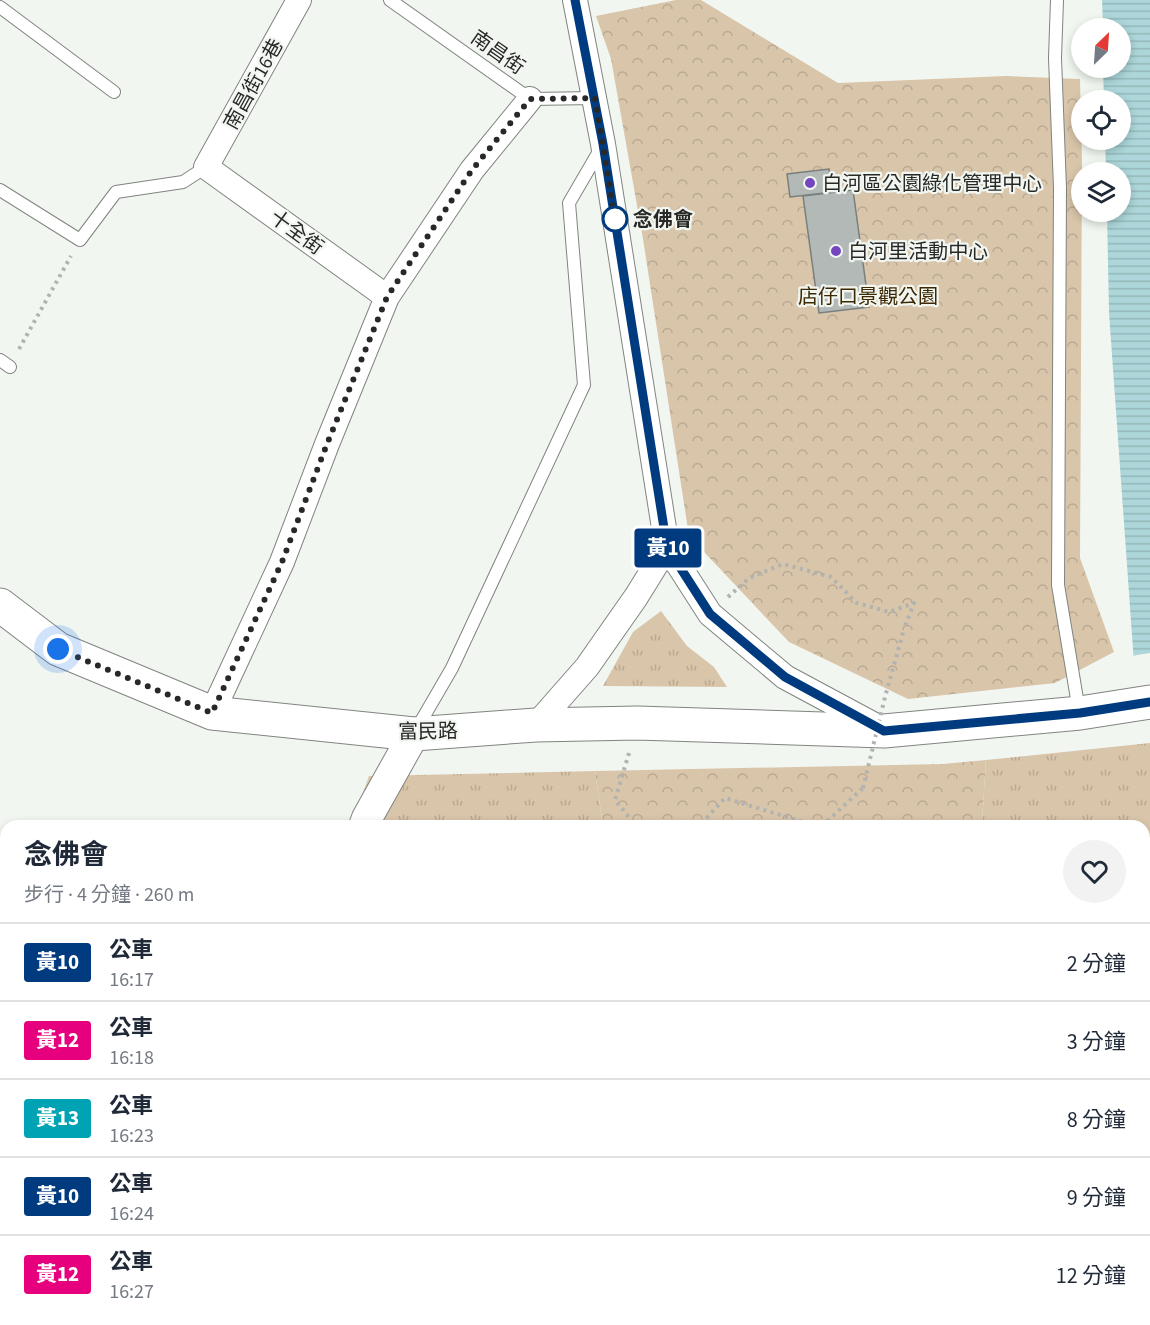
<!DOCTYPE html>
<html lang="zh-TW">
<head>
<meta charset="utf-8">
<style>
  body { margin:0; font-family:"Source Sans 3","Noto Sans TC",sans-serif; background:#f2f2f3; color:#1f2937; height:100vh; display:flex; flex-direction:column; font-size:22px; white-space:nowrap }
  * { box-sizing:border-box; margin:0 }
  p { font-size:20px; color:#747a83 }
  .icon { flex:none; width:33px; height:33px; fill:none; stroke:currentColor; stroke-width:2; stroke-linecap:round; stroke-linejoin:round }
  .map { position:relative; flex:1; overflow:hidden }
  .sheet { position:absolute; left:0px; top:820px; width:1150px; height:506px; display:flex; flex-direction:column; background:#fff; border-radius:18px 18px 0 0; box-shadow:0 3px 9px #0003 }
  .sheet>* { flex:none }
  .badge { padding:0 12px; border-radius:4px; font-size:21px; line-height:39px }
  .needle { width:39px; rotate:25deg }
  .fabs { position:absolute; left:1071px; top:18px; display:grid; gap:12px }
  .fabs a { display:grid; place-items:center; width:60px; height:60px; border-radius:50%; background:#fff; box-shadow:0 3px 9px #0003; font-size:30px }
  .you { position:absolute; width:30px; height:30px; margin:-15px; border:4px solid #fff; border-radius:50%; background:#1a73e8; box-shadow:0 0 0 9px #1a73e833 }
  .map>.badge { position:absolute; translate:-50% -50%; box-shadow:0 0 0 3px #fff }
  .round { display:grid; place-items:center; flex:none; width:63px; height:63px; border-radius:32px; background:#f2f2f3 }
  .overview { display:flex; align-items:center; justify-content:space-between; height:102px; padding:0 24px }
  h1 { font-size:28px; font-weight:700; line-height:45px }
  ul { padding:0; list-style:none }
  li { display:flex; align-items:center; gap:18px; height:78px; padding:0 24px; border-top:2px solid #e0e1e3 }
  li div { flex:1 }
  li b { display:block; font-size:22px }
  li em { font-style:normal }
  li .badge { min-width:66px; font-weight:700; text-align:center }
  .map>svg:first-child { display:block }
  .grass { fill:url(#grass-tufts) }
  .park { fill:url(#park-crowns) }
  .water { fill:url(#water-rules) }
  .pier { fill:#f2f6f1 }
  .building { fill:#b3b9b7; stroke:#797f7d; stroke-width:1.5 }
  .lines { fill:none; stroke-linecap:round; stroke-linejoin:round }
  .service-casing { stroke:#80847f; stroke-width:14 }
  .minor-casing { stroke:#80847f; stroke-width:26 }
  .tertiary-casing { stroke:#80847f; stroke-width:32 }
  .secondary-casing { stroke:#80847f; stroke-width:35 }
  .path { stroke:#b0b3af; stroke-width:4; stroke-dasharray:3 4.5; stroke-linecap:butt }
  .service { stroke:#fff; stroke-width:12 }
  .minor { stroke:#fff; stroke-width:24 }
  .tertiary { stroke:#fff; stroke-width:30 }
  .secondary { stroke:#fff; stroke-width:33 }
  .path-bridge { stroke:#b0b3af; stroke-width:4; stroke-dasharray:3 4.5; stroke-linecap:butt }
  .line-casing { stroke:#fff; stroke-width:14 }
  .line { stroke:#003b80; stroke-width:9 }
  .walk { stroke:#282927; stroke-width:6; stroke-dasharray:0 10.8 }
  .poi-dot { fill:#7346bf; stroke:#f2f6f1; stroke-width:2 }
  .stop-dot { fill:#fff; stroke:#003b80; stroke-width:3 }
  .labels { text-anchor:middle; stroke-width:4.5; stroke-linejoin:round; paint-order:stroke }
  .street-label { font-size:20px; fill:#282927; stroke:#f2f6f1 }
  .poi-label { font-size:20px; fill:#282927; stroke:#f2f6f1; text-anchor:start }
  .stop-label { font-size:20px; font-weight:bold; fill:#282927; stroke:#f2f6f1; text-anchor:start }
  .park-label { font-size:20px; fill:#3e2804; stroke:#f2f6f1 }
</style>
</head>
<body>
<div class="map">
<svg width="1150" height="1325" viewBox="0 0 1150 1325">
  <defs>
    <pattern id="grass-tufts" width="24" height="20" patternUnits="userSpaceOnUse" patternTransform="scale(1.5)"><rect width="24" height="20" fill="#d9c5aa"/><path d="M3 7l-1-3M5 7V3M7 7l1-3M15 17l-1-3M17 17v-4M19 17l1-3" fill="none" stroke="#baa992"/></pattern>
    <pattern id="park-crowns" width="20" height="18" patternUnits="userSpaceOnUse" patternTransform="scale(1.5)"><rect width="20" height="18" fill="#d9c5aa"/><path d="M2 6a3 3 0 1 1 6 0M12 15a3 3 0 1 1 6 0" fill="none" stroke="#baa992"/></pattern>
    <pattern id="water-rules" width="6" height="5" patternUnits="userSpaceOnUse" patternTransform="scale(1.5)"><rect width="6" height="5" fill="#acd6d9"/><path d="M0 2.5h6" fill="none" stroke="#94b8ba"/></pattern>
  </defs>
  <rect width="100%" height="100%" fill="#f2f6f1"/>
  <path class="grass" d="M661,611L687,646L714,667L727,687L603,686L633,632Z
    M1150,743V1325H605L597,1320H1144V826H978L982,823L986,760Z
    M595,771L603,826H351L369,776Z
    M6,1033V1320H178L176,1325H0V1039Z"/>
  <path class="park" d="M676,0H701L838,83L1006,76L1080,79L1082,162L1080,558L1114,652L1055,683L908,699L789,642L689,536L643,239L611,59L596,16Z
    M986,760L982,823L978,826H603L595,771L943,764Z"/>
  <path class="water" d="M1102,0H1150V676L1135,677L1109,313L1107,212H1120V172H1106L1105,140H1120V100H1104L1103,68H1120V28H1103Z"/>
  <path class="pier" d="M1150,653V679L1134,680L1131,656Z"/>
  <path class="building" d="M829,169L833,192L790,197L787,174Z
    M853,190L869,307L819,313L803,196Z"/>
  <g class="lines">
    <defs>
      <path id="service" d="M390,0L530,99L595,98
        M1057,0L1055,58L1060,188L1058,585L1079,711
        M0,7L114,92
        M0,190L80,240L116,192L183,182L206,167
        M0,360L10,367
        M416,730L452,668L584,385L569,203L601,148"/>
      <path id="minor" d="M299,0L206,167L387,297
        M575,0L603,144L667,547L710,614L785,677L880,728
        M212,713L282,562L327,444L387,297L472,170L530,99
        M536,725L587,667L636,597L667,547"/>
      <path id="tertiary" d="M364,826L367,818L414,734
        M233,1325L234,1320"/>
      <path id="secondary" d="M0,605L58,649L212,713L414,734L536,725L637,723L884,731L1080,713L1150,702"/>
    </defs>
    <use href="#service" class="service-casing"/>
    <use href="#minor" class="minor-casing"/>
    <use href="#tertiary" class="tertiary-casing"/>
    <use href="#secondary" class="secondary-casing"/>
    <path class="path" d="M19,349L71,256
      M728,597L749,578L783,564L831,577L857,603L889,612L914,603L904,629
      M629,753L615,800L636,826
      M694,826L704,821L725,798L800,821L823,825L863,788"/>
    <use href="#service" class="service"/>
    <use href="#minor" class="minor"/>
    <use href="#tertiary" class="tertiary"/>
    <use href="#secondary" class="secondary"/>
    <path class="path-bridge" d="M863,788L885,697L904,629"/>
  </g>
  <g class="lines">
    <defs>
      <path id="line" d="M575,0L603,144L667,547L710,614L785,677L884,731L1080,713L1150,702"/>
    </defs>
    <use href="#line" class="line-casing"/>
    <use href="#line" class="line"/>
    <path class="walk" d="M58,649L212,713L282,562L327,444L387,297L472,170L530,99L595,98L615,219"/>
  </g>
  <g class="poi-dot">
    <circle cx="810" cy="183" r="6"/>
    <circle cx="836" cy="251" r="6"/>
  </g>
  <circle class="stop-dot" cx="615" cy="219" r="12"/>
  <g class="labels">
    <g class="street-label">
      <text transform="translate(498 52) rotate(35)" y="7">南昌街</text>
      <text transform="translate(253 84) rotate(-61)" y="7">南昌街16巷</text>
      <text transform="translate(297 232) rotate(36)" y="7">十全街</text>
      <text transform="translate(428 731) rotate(-1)" y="7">富民路</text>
    </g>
    <g class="poi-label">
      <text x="822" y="190">白河區公園綠化管理中心</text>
      <text x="848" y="258">白河里活動中心</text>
    </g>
    <g class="stop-label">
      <text x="633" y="226">念佛會</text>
    </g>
    <g class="park-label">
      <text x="868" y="303">店仔口景觀公園</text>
    </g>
  </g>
</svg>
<div class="fabs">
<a><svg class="needle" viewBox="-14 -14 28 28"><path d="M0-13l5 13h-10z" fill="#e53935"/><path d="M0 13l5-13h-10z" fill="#747a83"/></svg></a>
<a><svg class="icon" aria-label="locate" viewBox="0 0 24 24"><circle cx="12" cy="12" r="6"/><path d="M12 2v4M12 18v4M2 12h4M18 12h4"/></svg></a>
<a><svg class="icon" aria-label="layers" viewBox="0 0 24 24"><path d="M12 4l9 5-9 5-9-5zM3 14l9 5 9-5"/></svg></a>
</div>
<div class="you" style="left:58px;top:649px"></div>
<b class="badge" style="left:668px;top:548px;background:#003b80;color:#fff">黃10</b>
<section class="sheet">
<div class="overview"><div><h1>念佛會</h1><p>步行 · 4 分鐘 · 260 m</p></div><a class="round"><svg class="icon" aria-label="heart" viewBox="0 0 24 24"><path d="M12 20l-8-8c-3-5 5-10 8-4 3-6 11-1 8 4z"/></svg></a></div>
<ul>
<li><span class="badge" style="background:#003b80;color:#fff">黃10</span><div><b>公車</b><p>16:17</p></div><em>2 分鐘</em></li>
<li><span class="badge" style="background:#e6007e;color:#fff">黃12</span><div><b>公車</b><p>16:18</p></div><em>3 分鐘</em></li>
<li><span class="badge" style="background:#00a3b4;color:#fff">黃13</span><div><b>公車</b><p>16:23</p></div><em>8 分鐘</em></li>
<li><span class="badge" style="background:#003b80;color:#fff">黃10</span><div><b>公車</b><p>16:24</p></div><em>9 分鐘</em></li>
<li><span class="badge" style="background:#e6007e;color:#fff">黃12</span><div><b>公車</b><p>16:27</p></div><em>12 分鐘</em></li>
</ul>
</section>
</div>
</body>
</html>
